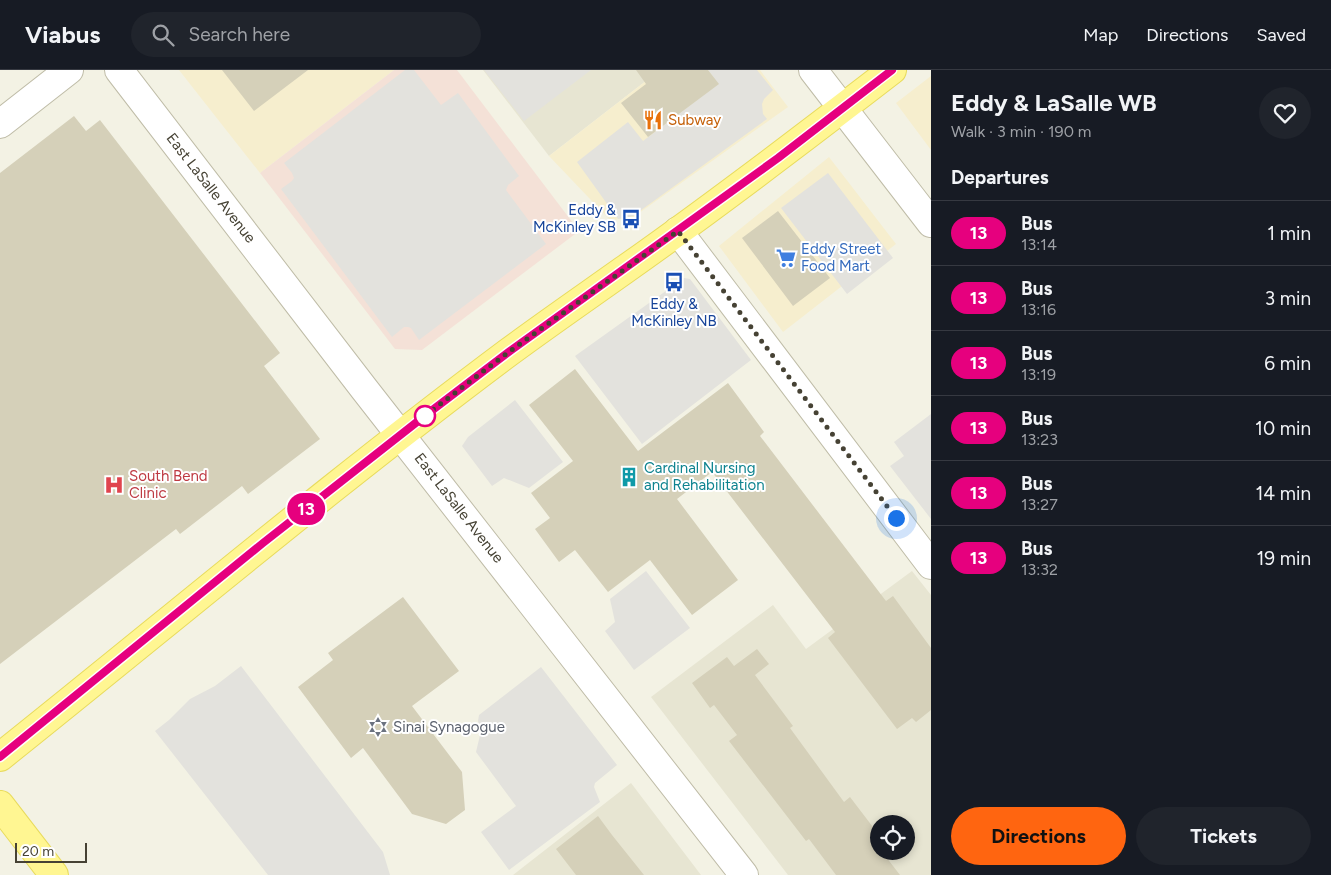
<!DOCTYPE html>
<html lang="en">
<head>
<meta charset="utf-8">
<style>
  body { margin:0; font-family:Figtree,sans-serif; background:#20242c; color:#f1f3f6; height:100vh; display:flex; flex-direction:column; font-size:19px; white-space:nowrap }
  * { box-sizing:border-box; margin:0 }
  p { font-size:16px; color:#9ea1a6 }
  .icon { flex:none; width:28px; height:28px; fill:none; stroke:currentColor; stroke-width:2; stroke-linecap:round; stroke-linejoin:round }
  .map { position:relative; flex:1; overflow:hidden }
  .side { display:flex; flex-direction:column; background:#171b24; width:400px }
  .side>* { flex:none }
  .badge { padding:0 10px; border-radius:16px; font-size:18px; line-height:32px }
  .buttons { position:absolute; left:870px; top:745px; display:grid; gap:10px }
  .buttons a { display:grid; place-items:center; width:45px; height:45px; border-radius:50%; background:#171b24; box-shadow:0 2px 8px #0003; font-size:25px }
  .scale { position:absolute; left:15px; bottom:12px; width:72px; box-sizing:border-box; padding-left:5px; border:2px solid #464234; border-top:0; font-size:14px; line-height:18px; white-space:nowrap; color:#464234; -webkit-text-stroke:4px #fff; paint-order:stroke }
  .you { position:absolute; width:25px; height:25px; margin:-12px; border:4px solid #fff; border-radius:50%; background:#1a73e8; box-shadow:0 0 0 8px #1a73e833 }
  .map>.badge { position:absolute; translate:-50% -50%; box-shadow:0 0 0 2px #fff }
  h2 { padding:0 20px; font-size:19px; line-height:45px }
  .round { display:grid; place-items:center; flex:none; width:52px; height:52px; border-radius:26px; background:#20242c }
  .summary { display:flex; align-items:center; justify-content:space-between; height:85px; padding:0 20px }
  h1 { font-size:24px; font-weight:700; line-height:38px }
  .button { display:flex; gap:10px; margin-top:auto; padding:10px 20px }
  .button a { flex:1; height:58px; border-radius:30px; background:#ff6510; color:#111; font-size:20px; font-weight:700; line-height:58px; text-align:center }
  .button a+a { background:#20242c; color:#f1f3f6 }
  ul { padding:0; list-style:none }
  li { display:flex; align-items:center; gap:15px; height:65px; padding:0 20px; border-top:1px solid #363941 }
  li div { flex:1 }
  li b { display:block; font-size:19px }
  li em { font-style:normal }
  li .badge { min-width:55px; font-weight:700; text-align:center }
  header { display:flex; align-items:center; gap:30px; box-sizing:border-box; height:70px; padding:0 25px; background:#171b24; border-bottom:1px solid #363941 }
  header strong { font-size:24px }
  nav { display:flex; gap:28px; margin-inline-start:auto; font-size:18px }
  .search { width:350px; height:45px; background:#20242c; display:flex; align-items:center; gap:12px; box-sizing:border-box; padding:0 18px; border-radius:28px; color:#9ea1a6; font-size:19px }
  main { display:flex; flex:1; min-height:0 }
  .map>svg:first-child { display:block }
  .residential { fill:#e7e5d2; fill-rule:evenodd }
  .commercial { fill:#f6eece }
  .medical { fill:#f4e1d7 }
  .parking { fill:#e3e2dd }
  .building { fill:#d5d0b9 }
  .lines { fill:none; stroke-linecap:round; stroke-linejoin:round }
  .minor-casing { stroke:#bfbca7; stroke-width:30 }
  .major-casing { stroke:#e8db5d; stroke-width:30 }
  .minor { stroke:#fff; stroke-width:28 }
  .major { stroke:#fff692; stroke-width:28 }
  .line-casing { stroke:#fff; stroke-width:11 }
  .line { stroke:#e6007e; stroke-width:8 }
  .walk { stroke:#464234; stroke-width:5; stroke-dasharray:0 9 }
  .stop-dot { fill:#fff; stroke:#e6007e; stroke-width:2.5 }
  .labels { text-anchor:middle; stroke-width:4; stroke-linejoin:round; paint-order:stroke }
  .food-label { font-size:15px; fill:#c56008; stroke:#fff; text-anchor:start }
  .street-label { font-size:15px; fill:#464234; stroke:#fff }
  .transit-label { font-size:15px; fill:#164399; stroke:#fff; text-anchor:end }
  .shop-label { font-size:15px; fill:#366cbe; stroke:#fff; text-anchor:start }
  .culture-label { font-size:15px; fill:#0d838f; stroke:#fff; text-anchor:start }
  .health-label { font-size:15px; fill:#be3a42; stroke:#fff; text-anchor:start }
  .worship-label { font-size:15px; fill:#5b616d; stroke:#fff; text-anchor:start }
</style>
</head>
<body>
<header>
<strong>Viabus</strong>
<div class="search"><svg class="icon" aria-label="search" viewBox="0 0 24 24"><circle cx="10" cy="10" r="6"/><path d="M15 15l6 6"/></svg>Search here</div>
<nav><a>Map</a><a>Directions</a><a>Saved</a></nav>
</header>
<main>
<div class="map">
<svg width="931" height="805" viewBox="0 0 931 805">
  <rect width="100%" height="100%" fill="#f3f2e4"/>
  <path class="residential" d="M483,0H660L549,86Z
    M912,501L931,525V805H788L651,627L773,535L806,579ZM879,754H906V781H879Z
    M631,713L701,805H513Z"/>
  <path class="commercial" d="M179,0H394L260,103Z
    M660,0H760L788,37L632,148L610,150L549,86Z
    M931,6V80L896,33Z
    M829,87L896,174L783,262L719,176Z"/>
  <path class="medical" d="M394,0H457L579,161L422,280L395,279L260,103Z"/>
  <path class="parking" d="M405,0H414L441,35L458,23L519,106L508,115L506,120L546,174L419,270L411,258L408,257H404L392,267L281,119L292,111L294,108L292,103L284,93Z
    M484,0H591L524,51Z
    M708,0H757L773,20L764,29L762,34L763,44L767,49L633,146L618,149L577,92L628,52L643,71L718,14Z
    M828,103L893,188L847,224L781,138Z
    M684,208L690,209L751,290L642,374L575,286Z
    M515,330L563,392L529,418L504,408L492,416L462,376L468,367Z
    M931,344V449L890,396L904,386L894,372Z
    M646,501L690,558L634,600L605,561L615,552L610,529Z
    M241,596L383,782L390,805H268L155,661L169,650L190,629L215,616Z
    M541,597L617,695L595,713L594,717L600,732L509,800L481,762L516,736L476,682L481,661L478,651L479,645Z"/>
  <path class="building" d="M222,0H308L254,41Z
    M636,0H708L719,14L648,67L621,33L646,14Z
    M74,46L86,61L100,50L280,283L264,296L320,369L248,424L242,416L180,464L176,459L0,594V103Z
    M778,141L830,208L793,236L742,168Z
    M575,299L638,381L728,313L764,362L760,366L886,531L893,526L931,578V640L916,652L912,648L897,659L828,568L835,562L712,402L677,429L738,510L692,545L650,490L608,522L575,480L559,492L535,459L550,448L531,423L573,391L529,335Z
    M403,527L459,601L412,636L462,702L465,740L446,754L412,744L363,678L351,688L298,617L333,590L328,583Z
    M757,579L769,594L755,605L793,656L790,658L844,732L850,727L879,765V781H885L883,783L900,805H836L809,769L806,771L729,671L737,665L714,635L710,638L692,613L727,587L734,596Z
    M598,746L612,765L644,805H576L556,779Z"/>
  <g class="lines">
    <defs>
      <path id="minor" d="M119,0L365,320L744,805
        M813,0L931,153
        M0,54L69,0
        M678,161L931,495"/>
      <path id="major" d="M0,687C169,552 335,412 509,282C547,254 586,227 624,200C715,136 804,68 892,0
        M0,735L54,805"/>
    </defs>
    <use href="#minor" class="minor-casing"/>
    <use href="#major" class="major-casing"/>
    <use href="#minor" class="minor"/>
    <use href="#major" class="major"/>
  </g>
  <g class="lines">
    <defs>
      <path id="line" d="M0,687L263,473L422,348L510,281L778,88L892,0"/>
    </defs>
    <use href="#line" class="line-casing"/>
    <use href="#line" class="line"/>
    <path class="walk" d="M425,346L422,348L510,281L678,161L896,448"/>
  </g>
  <defs>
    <symbol id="restaurant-bare" viewBox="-9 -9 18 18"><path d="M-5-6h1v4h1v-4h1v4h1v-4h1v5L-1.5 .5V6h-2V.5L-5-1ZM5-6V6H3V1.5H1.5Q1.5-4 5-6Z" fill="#e8710a" stroke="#fff" stroke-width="2.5" paint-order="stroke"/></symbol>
    <symbol id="bus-bare" viewBox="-9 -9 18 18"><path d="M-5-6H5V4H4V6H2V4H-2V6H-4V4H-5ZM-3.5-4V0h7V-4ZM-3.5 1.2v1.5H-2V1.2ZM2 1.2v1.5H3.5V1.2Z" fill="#1a4fb4" stroke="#fff" stroke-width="2.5" paint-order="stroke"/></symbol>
    <symbol id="supermarket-bare" viewBox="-9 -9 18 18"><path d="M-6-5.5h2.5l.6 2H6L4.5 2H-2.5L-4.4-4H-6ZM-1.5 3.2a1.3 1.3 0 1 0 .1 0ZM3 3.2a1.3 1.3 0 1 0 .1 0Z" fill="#3f7fe0" stroke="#fff" stroke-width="2.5" paint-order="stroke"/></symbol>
    <symbol id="building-bare" viewBox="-9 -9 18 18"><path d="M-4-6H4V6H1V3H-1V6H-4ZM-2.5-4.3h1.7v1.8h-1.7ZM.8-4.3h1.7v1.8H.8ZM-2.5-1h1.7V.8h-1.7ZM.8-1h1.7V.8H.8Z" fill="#0f9aa8" stroke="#fff" stroke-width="2.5" paint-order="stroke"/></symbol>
    <symbol id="hospital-bare" viewBox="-9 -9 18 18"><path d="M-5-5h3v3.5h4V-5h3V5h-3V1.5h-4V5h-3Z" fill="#e0444e" stroke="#fff" stroke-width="2.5" paint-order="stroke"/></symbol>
    <symbol id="synagogue-bare" viewBox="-9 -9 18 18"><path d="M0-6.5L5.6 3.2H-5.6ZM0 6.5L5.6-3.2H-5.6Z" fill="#6b7280" stroke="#fff" stroke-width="2.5" paint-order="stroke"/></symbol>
  </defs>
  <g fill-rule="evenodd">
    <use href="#restaurant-bare" x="639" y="36" width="28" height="28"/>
    <use href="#bus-bare" x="617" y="135" width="28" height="28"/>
    <use href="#supermarket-bare" x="772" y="174" width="28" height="28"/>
    <use href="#bus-bare" x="660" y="198" width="28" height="28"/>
    <use href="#building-bare" x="615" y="393" width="28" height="28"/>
    <use href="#hospital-bare" x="100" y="401" width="28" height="28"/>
    <use href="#synagogue-bare" x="364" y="643" width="28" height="28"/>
  </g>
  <circle class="stop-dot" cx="425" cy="346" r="10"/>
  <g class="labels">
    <g class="food-label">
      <text x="668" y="55">Subway</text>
    </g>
    <g class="street-label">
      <text transform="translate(211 118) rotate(52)" y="5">East LaSalle Avenue</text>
      <text transform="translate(459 438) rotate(52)" y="5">East LaSalle Avenue</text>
    </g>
    <g class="transit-label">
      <text x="616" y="145">Eddy &amp;<tspan x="616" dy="17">McKinley SB</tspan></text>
      <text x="674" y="239" text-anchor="middle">Eddy &amp;<tspan x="674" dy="17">McKinley NB</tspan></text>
    </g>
    <g class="shop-label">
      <text x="801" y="184">Eddy Street<tspan x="801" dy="17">Food Mart</tspan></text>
    </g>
    <g class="culture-label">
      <text x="644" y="403">Cardinal Nursing<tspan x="644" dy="17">and Rehabilitation</tspan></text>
    </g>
    <g class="health-label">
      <text x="129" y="411">South Bend<tspan x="129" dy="17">Clinic</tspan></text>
    </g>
    <g class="worship-label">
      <text x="393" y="662">Sinai Synagogue</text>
    </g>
  </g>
</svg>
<div class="buttons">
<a><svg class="icon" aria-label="locate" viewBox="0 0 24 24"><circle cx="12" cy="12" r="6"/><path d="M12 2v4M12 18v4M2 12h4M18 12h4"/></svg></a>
</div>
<div class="scale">20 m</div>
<div class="you" style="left:896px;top:448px"></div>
<b class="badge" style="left:306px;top:439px;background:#e6007e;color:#fff">13</b>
</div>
<section class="side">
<div class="summary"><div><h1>Eddy &amp; LaSalle WB</h1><p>Walk · 3 min · 190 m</p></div><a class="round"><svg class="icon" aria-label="heart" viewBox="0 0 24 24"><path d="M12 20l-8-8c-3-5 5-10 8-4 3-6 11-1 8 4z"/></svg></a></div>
<h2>Departures</h2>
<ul>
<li><span class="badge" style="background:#e6007e;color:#fff">13</span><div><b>Bus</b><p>13:14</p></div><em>1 min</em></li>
<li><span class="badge" style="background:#e6007e;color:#fff">13</span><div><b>Bus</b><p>13:16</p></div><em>3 min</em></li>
<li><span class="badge" style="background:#e6007e;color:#fff">13</span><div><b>Bus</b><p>13:19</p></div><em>6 min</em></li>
<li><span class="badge" style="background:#e6007e;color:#fff">13</span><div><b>Bus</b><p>13:23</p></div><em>10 min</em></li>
<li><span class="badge" style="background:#e6007e;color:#fff">13</span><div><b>Bus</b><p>13:27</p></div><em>14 min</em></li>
<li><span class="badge" style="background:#e6007e;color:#fff">13</span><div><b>Bus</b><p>13:32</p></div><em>19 min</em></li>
</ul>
<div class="button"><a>Directions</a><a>Tickets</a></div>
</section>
</main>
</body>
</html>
